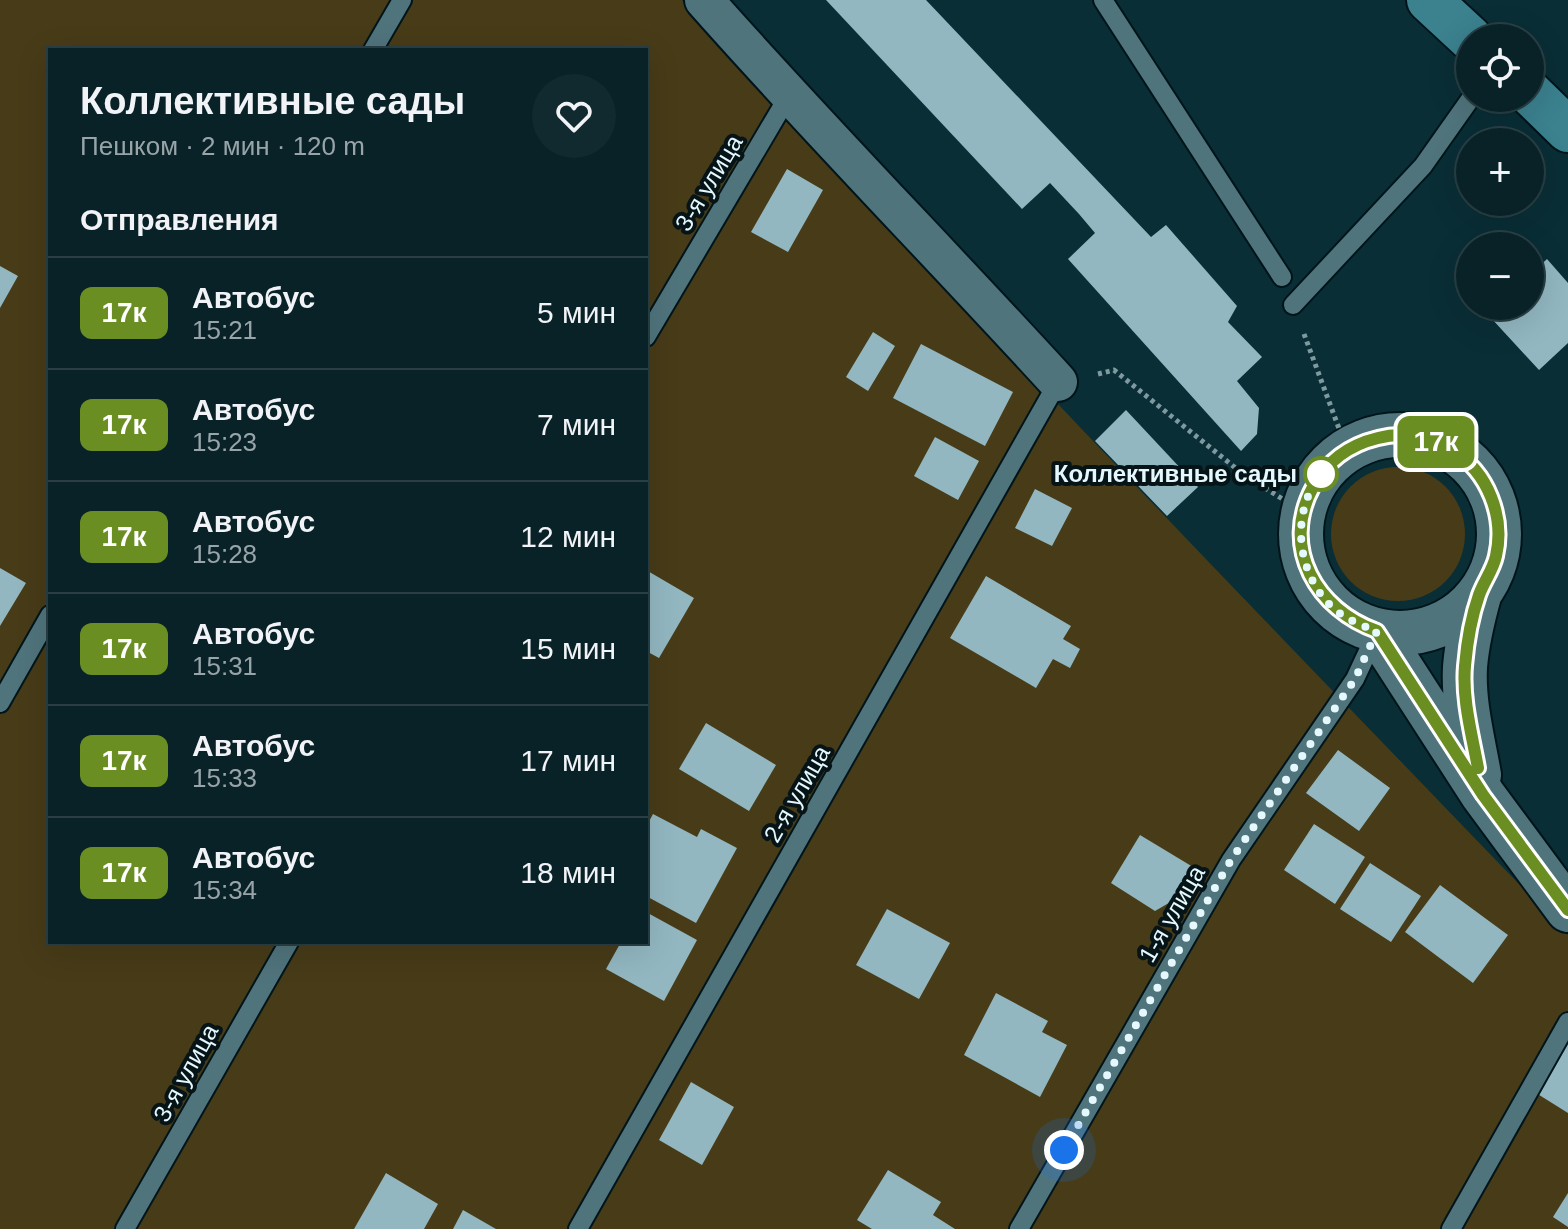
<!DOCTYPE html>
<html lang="ru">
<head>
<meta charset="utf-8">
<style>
  body { margin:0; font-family:Helvetica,sans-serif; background:#112a30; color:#f1f3f6; height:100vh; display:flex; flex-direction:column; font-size:30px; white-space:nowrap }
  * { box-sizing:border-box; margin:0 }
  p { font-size:26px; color:#98a4a8 }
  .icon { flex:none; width:44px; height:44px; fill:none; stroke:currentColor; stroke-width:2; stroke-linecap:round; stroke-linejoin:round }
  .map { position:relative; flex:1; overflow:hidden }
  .side { position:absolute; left:48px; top:48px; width:600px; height:896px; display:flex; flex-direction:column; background:#082228; border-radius:0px; box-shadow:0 8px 32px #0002,0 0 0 2px #293f45 }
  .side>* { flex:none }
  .badge { padding:0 16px; border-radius:12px; font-size:28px; line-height:52px }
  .tools { position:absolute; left:1456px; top:24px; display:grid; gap:16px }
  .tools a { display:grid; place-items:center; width:88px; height:88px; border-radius:50%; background:#082228; box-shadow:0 8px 32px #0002,0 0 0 2px #293f45; font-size:40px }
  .you { position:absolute; width:40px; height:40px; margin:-20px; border:6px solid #fff; border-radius:50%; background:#1a73e8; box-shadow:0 0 0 12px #1a73e833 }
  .map>.badge { position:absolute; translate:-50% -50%; box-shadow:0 0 0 4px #fff }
  h2 { padding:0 32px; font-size:30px; line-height:72px }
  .round { display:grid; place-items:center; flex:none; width:84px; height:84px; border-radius:42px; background:#112a30 }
  .headline { display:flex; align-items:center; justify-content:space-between; height:136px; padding:0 32px }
  h1 { font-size:38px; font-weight:600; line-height:60px }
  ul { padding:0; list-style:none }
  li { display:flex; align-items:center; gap:24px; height:112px; padding:0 32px; border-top:2px solid #293f45 }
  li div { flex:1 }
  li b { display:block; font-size:30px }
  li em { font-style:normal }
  li .badge { min-width:88px; font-weight:700; text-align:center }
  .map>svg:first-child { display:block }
  .green { fill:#473b18; fill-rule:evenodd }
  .building { fill:#92b7c1 }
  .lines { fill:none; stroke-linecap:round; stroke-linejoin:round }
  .service-casing { stroke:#00151b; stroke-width:22 }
  .minor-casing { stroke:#00151b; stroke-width:42 }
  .tertiary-casing { stroke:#00151b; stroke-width:48 }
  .secondary-casing { stroke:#00151b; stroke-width:48 }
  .path { stroke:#7e999f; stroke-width:5; stroke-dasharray:4 4; stroke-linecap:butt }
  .service { stroke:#50747c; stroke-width:18 }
  .minor { stroke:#50747c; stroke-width:38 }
  .tertiary { stroke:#50747c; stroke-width:44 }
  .secondary { stroke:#3b818e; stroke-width:44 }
  .line-casing { stroke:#fff; stroke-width:18 }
  .line { stroke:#6b8e23; stroke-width:12 }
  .walk { stroke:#e5f8fd; stroke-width:8; stroke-dasharray:0 14.4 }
  .stop-dot { fill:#fff; stroke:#6b8e23; stroke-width:4 }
  .labels { text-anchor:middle; stroke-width:8; stroke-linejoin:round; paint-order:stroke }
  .street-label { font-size:24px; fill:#e5f8fd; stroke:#061417 }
  .stop-label { font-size:24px; font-weight:bold; fill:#e5f8fd; stroke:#061417; text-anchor:end }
</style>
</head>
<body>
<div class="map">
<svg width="1568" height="1229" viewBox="0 0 1568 1229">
  <rect width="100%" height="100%" fill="#0a2e36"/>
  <path class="green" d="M0,0H682C970,318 1270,625 1568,935V1229H0ZM50,50H646V942H50Z
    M1331 534a67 67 0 1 1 134 0a67 67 0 1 1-134 0Z"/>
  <path class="building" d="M826,0H926L1151,237L1166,225L1237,306L1228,322L1262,357L1237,381L1259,408L1257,434L1241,451L1068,259L1095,233L1079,214L1050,183L1022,209Z
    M787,169L823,190L788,252L751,232Z
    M1547,259L1568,283V343L1539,370L1480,306H1530V275Z
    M0,266L18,276L0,308Z
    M873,332L895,346L868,391L846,377Z
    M921,344L1013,392L985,446L893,398Z
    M1126,410L1198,487L1167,516L1095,441Z
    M935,437L979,461L958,500L914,476Z
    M1035,489L1072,508L1052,546L1015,528Z
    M0,568L26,583L0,626Z
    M646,570L694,598L659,658L646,651Z
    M986,576L1071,626L1063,639L1080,649L1070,668L1053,659L1036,688L950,638Z
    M706,723L776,765L749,811L679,769Z
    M1338,750L1390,788L1359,831L1306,793Z
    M653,814L697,837L701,829L737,848L696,923L646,896V827Z
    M1314,824L1365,857L1335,904L1284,870Z
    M1140,835L1193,867L1174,900L1155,911L1111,883Z
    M1370,863L1421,896L1391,942L1340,909Z
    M1440,885L1508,935L1473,983L1405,932Z
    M887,909L950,943L919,999L856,965Z
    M646,912L697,940L664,1001L606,969L621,942H646Z
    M996,993L1048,1021L1042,1032L1067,1045L1040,1097L964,1055Z
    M1568,1039V1113L1536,1093Z
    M691,1082L734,1107L702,1165L659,1140Z
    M888,1170L941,1202L933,1215L955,1229H872L857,1220Z
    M386,1173L438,1204L424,1229H354Z
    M1568,1193V1227L1553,1217Z
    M463,1210L496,1229H453Z"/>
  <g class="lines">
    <defs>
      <path id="service" d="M1103,0L1282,277
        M373,50L402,0
        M1293,305L1423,166L1471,98
        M646,337L789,95
        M0,703L50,615
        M125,1229L289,942
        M578,1229L1058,382
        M1019,1229L1231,860L1355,679L1376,634
        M1451,1229L1568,1022"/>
      <path id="minor" d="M704,0C819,130 941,254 1058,382"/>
      <path id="tertiary" d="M1301 534a99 99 0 1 1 198 0a99 99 0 1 1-198 0Z
        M1377,631L1483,795L1568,910
        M1479,775C1473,740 1463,703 1465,667C1467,641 1473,617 1480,592"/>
      <path id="secondary" d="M1429,0L1470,38
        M1530,93L1568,130"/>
    </defs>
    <use href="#service" class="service-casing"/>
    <use href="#minor" class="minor-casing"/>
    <use href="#tertiary" class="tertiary-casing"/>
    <use href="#secondary" class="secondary-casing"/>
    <path class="path" d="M1304,334L1347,450
      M1098,374L1114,370L1243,474L1303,512"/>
    <use href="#service" class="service"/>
    <use href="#minor" class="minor"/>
    <use href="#tertiary" class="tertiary"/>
    <use href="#secondary" class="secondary"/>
  </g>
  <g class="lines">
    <defs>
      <path id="line" d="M1478,768C1472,735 1462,699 1465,666C1467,642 1471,618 1479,595C1484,581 1493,570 1496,556C1505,517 1488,472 1453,451C1430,437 1404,431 1378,438C1349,445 1327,461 1313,487C1280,548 1317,610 1377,631L1483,795L1568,910"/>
    </defs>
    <use href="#line" class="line-casing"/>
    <use href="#line" class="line"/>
    <path class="walk" d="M1064,1150L1231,860L1355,679L1377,631C1359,625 1341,617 1328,603C1296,568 1291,512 1321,474"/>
  </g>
  <circle class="stop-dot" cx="1321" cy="474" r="16"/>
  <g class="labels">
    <g class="street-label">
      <text transform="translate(709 183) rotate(-59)" y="8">3-я улица</text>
      <text transform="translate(797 794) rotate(-60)" y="8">2-я улица</text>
      <text transform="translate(1172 914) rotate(-60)" y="8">1-я улица</text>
      <text transform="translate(186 1073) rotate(-61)" y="8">3-я улица</text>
    </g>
    <g class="stop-label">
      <text x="1297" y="482">Коллективные сады</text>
    </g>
  </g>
</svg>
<div class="tools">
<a><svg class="icon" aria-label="locate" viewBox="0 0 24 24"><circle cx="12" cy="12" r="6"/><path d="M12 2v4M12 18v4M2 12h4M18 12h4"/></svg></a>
<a>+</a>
<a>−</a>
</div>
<div class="you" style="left:1064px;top:1150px"></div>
<b class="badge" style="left:1436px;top:442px;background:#6b8e23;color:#fff">17к</b>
<section class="side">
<div class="headline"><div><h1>Коллективные сады</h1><p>Пешком · 2 мин · 120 m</p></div><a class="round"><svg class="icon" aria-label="heart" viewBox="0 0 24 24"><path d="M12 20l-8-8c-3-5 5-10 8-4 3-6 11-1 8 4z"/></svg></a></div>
<h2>Отправления</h2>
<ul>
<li><span class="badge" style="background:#6b8e23;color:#fff">17к</span><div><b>Автобус</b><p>15:21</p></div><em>5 мин</em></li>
<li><span class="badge" style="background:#6b8e23;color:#fff">17к</span><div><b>Автобус</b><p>15:23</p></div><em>7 мин</em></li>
<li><span class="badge" style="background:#6b8e23;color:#fff">17к</span><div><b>Автобус</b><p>15:28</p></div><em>12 мин</em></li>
<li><span class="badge" style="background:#6b8e23;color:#fff">17к</span><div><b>Автобус</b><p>15:31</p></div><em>15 мин</em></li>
<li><span class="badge" style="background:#6b8e23;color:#fff">17к</span><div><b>Автобус</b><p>15:33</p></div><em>17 мин</em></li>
<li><span class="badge" style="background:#6b8e23;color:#fff">17к</span><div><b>Автобус</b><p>15:34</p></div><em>18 мин</em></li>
</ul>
</section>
</div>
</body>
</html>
